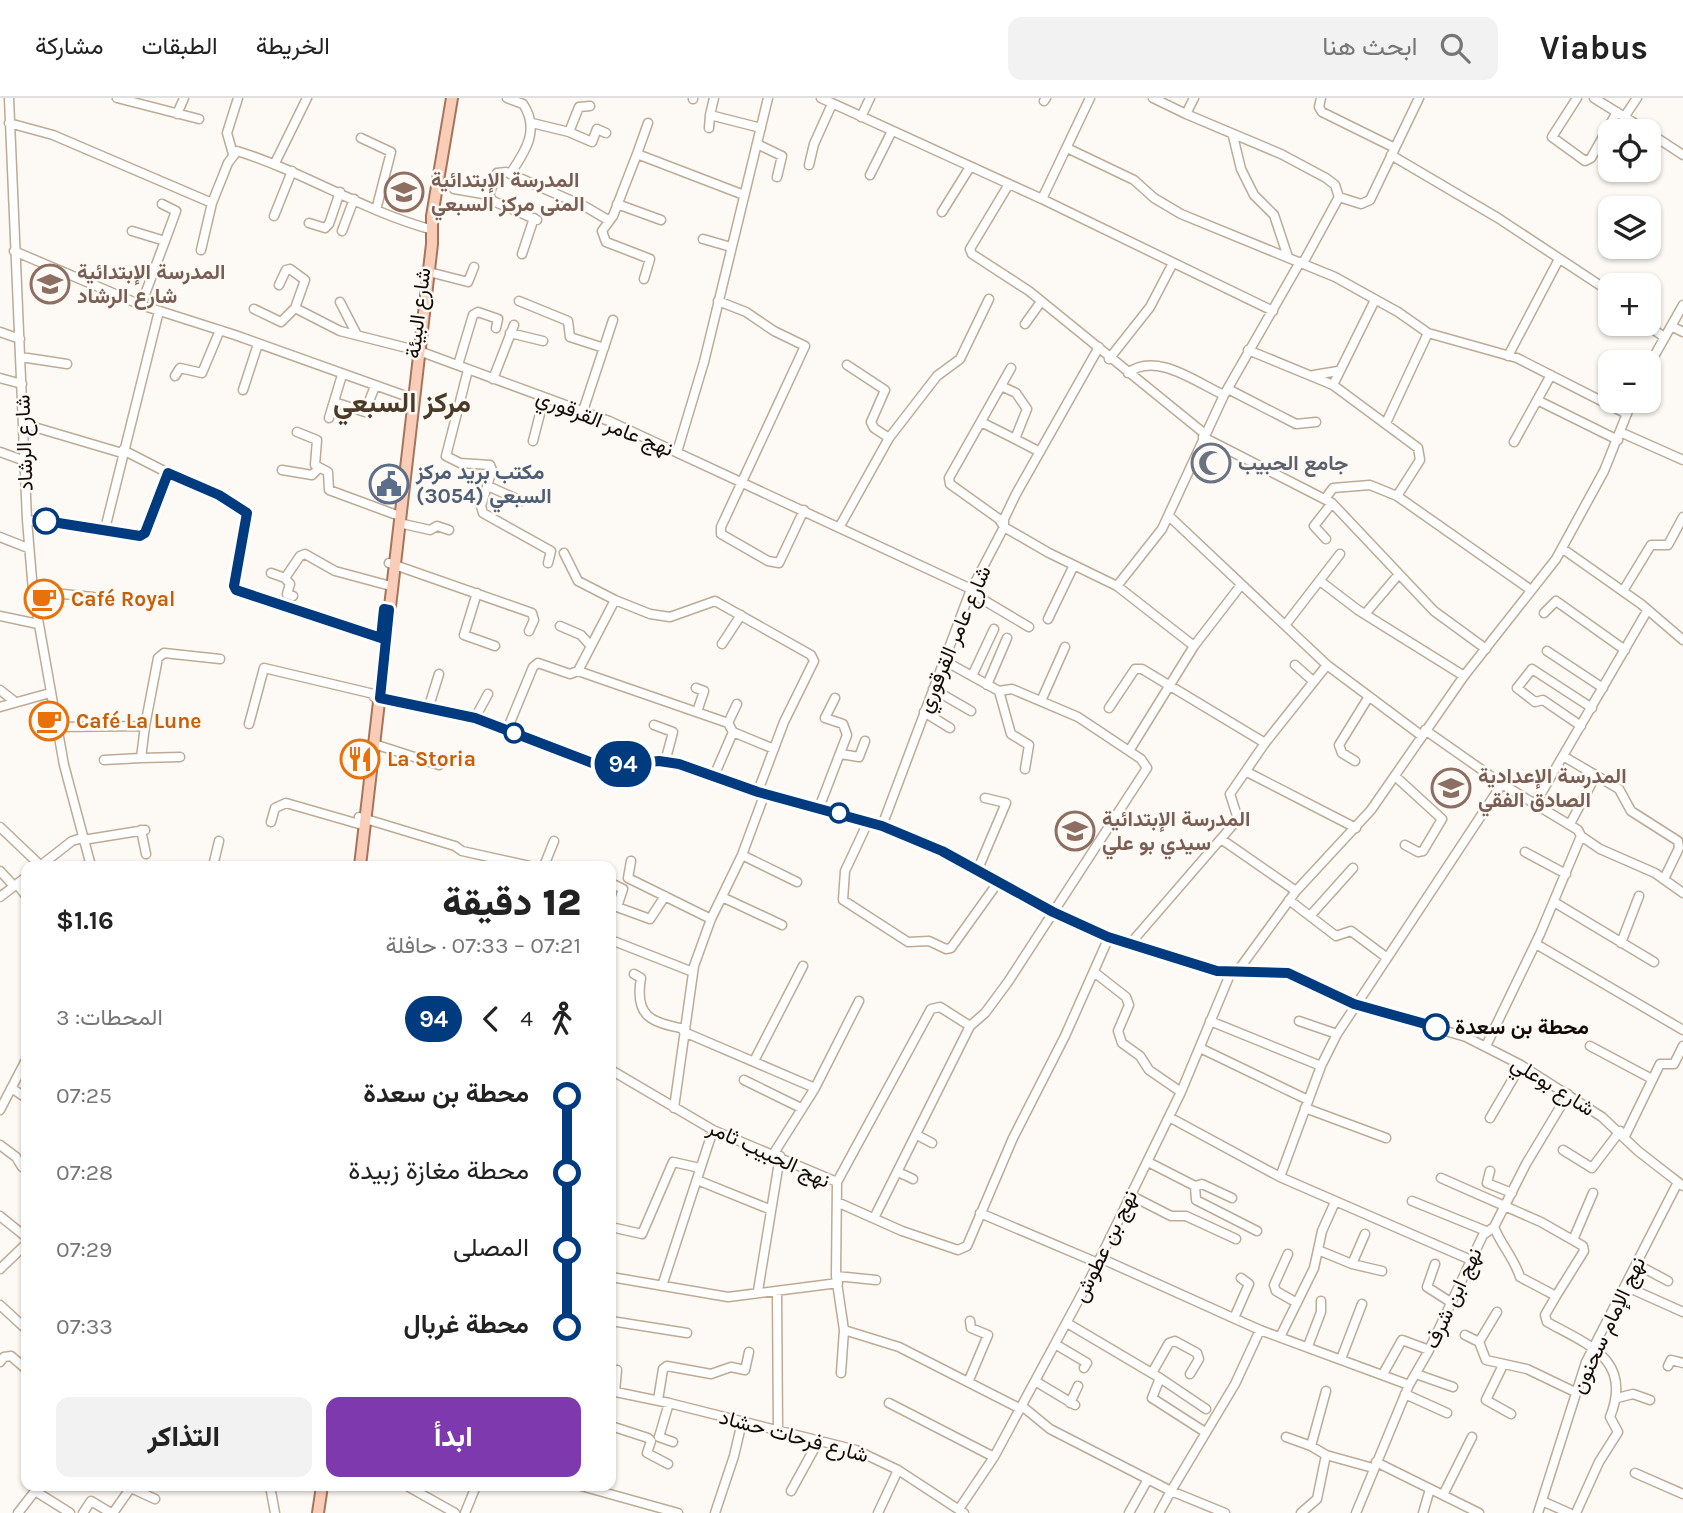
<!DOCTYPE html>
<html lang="ar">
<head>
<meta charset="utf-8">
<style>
  body { margin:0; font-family:Karla,Vazirmatn,sans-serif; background:#f2f2f2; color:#222; direction:rtl; height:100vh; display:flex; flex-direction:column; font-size:26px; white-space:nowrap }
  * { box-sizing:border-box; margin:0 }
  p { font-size:23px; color:#767676 }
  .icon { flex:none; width:38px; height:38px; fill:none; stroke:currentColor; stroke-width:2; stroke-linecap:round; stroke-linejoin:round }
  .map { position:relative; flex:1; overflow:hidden; direction:ltr }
  .side { position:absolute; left:21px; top:763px; width:595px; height:630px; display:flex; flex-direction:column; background:#fff; border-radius:14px; box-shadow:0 2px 5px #0004; direction:rtl }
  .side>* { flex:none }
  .badge { padding:0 14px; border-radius:23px; font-size:24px; line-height:46px }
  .buttons { position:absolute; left:1598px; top:21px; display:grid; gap:14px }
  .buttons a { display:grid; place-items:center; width:63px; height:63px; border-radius:14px; background:#fff; box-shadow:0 2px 5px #0004; font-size:35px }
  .map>.badge { position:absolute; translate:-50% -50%; box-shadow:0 0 0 4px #fff }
  .legs { display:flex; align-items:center; gap:10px; height:77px; padding:0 35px; font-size:23px }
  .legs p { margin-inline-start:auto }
  .head { display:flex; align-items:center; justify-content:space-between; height:119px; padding:0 35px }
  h1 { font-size:38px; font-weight:800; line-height:52px }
  .action { display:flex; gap:14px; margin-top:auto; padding:14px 35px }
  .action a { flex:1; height:80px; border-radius:14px; background:#7d39ad; color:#fff; font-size:28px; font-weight:800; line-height:80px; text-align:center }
  .action a+a { background:#f2f2f2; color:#222 }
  ul { padding:0 35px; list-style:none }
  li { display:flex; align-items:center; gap:24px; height:77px; font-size:26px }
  li i { display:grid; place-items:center; width:10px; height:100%; margin:0 9px; background:currentColor }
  li i::after { content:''; width:18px; height:18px; margin:-9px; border:5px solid; border-radius:50%; background:#fff }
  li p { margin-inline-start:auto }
  li:first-child i { background:linear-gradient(#0000 50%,currentColor 0) }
  li:last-child i { background:linear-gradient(currentColor 50%,#0000 0) }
  header { display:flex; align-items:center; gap:42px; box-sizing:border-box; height:98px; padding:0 35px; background:#fff; border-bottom:2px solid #e0e0e0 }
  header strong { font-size:33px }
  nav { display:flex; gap:38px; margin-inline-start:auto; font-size:24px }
  .search { width:490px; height:63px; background:#f2f2f2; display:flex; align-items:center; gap:18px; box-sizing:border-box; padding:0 24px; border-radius:14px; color:#767676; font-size:26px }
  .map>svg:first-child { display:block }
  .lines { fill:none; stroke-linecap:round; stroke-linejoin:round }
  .minor-casing { stroke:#bdab95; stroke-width:11 }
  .major-casing { stroke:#a6745b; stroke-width:14 }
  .minor { stroke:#fff; stroke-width:8 }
  .major { stroke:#facdb9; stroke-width:10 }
  .line-1-casing { stroke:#fff; stroke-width:16 }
  .line-1 { stroke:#003b80; stroke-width:10 }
  .stop-1-dot { fill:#fff; stroke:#003b80; stroke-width:3.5 }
  .labels { text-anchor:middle; stroke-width:5; stroke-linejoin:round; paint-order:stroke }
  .education-label { font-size:21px; font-weight:bold; fill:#785e54; stroke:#fdf9f4; text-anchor:start }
  .street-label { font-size:21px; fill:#120b05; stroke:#fdf9f4 }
  .worship-label { font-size:21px; font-weight:bold; fill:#5b616d; stroke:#fdf9f4; text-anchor:start }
  .service-label { font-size:21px; font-weight:bold; fill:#4e5e75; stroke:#fdf9f4; text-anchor:start }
  .food-label { font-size:21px; font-weight:bold; fill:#c56008; stroke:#fdf9f4; text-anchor:start }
  .stop-label { font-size:21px; font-weight:bold; fill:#120b05; stroke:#fdf9f4; text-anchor:start }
  .district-label { font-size:28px; font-weight:bold; fill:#493a27; stroke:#fdf9f4 }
</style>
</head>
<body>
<header>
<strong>Viabus</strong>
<div class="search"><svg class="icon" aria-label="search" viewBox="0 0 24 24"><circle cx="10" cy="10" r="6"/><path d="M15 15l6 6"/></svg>ابحث هنا</div>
<nav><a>الخريطة</a><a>الطبقات</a><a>مشاركة</a></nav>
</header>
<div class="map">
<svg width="1683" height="1415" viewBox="0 0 1683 1415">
  <rect width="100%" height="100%" fill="#fdf9f4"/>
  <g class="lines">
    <defs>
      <path id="minor" d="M9,0L27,422L33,493L64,667L91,768
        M117,0L199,21
        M507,0L523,6C540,31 526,53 510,76
        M714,0L710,17L761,30
        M821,0L1042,101L1273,213
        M1153,0L1186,16L1194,0
        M1321,0L1319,9L1322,14L1395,50
        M1577,0L1552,39L1585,63L1591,60L1617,14
        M1594,0L1647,33
        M693,1V0
        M1044,3L1046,0
        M177,16L184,0
        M1186,16L1281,56L1326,80L1335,87L1339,99
        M1625,18L1637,0
        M861,19L870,0
        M9,25L53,37L212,105L228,65L237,53C305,74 365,114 433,132
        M532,25L569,34L579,9L590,8
        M709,30L710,17
        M569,34L592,44L597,31L606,35
        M1648,34L1683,57
        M1233,38L1241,71L1254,97L1274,117L1288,159
        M361,40L391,54L376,112
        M757,46L782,58L777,79
        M1067,50L1134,82L1154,100L1181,116L1335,179L1398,214L1428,235L1517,260L1627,316
        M233,56L227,35L238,0
        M637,56L648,25
        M1391,57L1498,120L1610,194
        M275,65L307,0
        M809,67L814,46L832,6
        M870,77L892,33
        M1009,86L970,151L972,156L1029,193L1205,336
        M454,91L489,97L497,75L506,74L586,109L608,122
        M489,97L493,103L537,122
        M1042,101L1090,0
        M162,106L176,113L165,143
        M617,106L661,122
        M942,114L970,69
        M274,118L292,73
        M309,125L325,130L329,126L340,94
        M132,133L165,143L141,207
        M342,133L354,101
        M703,141L731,149
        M201,152L212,105
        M14,153L141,207L235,237L414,301
        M522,156L534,120
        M1303,165L1339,99L1361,106L1370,102L1419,0
        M429,174L468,184L474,169
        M644,181L650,161L606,144L602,133L613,118L637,56L744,97
        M279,187L286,172L290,171L305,182L295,210L340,233L419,253L609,323L971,491
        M519,203L568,223L570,239L604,250
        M718,203L746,214L774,233L805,248L721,429V436L768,463L779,465L804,412
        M340,204L357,237
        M254,211L281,224L295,210
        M1025,226L1040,205
        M1646,226L1664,239
        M1671,228L1683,234
        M0,234L20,241
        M510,235L543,243
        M1099,249L1016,396L1004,421V429L1049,455L1117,488L1162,431L1224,297L1300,164
        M1248,252L1333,287L1375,202
        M1508,258L1559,161
        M21,259L67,266
        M1109,261L1150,209L1173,165
        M458,267L473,217L478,214L498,221L496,230
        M847,267L885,292L871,324L874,330L889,340
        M1648,269L1683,207
        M468,272L446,358L460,365L490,367L492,372L481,408L483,415L551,453L548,465
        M1128,275C1156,253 1197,285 1224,297
        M1314,277L1338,273
        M175,278L180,270L202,275L220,232
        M0,280L22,286
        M493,281L514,227
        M1333,287L1418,350L1420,362L1397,398
        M1001,288L1016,295L1027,311L1015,341L1040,354
        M1228,291L1296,326L1316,324
        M243,292L258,246
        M1537,302L1618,342
        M334,304L365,314L375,288
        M583,313L613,222
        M329,320L342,277
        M981,324L1015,341
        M1386,325L1428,235
        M24,326L122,355
        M297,334L317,342L315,367L328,374L329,392L394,416
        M1620,334L1683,362
        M1203,339L1332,405L1434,513L1486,551
        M533,343L544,300
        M1514,344L1551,277
        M0,354L25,363
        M677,354L704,264L768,0
        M282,372L312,377L318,371
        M168,375L220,397L247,415L234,488L236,492L381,540
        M488,388L521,403
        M1325,401L1333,390L1370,387L1397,398L1531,492
        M1169,418L1327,567L1422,638
        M27,422L105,431L159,213
        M399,425L430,432L437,428L449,432
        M840,428L889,340L937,278L960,261L989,201
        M105,431L140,438L145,435L168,375L123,352
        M0,439L28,450
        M1326,441L1314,428L1332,405
        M1563,451L1641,506L1683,542
        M564,455L578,483L615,502
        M389,465L532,515L534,522L529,533
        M271,475L285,480L300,458L305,456L335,473L387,487
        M285,480L290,486L287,496L293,498
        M1320,483L1358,512L1464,578
        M1117,488L1194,548
        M33,493L93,499
        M1623,493L1651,447H1668L1683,419
        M970,494L1029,529
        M477,495L464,537L495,548
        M1544,515L1556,503L1625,552
        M1365,516L1399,476
        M0,518L38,526
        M1048,521L1074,467
        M1286,526L1340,456
        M560,528L581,537L590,547
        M722,546L741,517
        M1547,553L1603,590
        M1295,567L1313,583
        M578,573L728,625L733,634
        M972,578L994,531
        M987,587L1007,540
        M696,590L704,593L697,614
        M933,591L971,613
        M0,592L14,603
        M999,593L1011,636L1029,647L1025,671
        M374,599C452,609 522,638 595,665L615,667L659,663L679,666L758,693L868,724L920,742L1053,814L1109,839L1209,871L1288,875L1354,906L1466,939L1521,967L1602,1019L1638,1053L1683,1088
        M1041,603L1065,549
        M429,608L439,576
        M0,609L50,595
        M1109,610L1135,571H1142L1265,645L1327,567
        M924,614L950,630
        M475,620L488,596
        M728,625L737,606
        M249,626L264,570L374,596
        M654,627L673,634L665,664
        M145,628L141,660L180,659
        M1581,628L1543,602L1535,604L1517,590L1532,571L1592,610
        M57,629L145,628L158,560L164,555L220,561
        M507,632L533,569L538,565L570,576L578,573L615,502L650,516L670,519L715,503L811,557L814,563L784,624L758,693
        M374,646L439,667
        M1129,653L1194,548L1241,487
        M841,656L859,659L865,643
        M1563,658L1619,691L1631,713L1678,743L1679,750L1664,781
        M104,662L141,660
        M1355,663L1342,655L1339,647L1368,600
        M605,668L614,646
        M1247,674L1356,730
        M714,678L733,634L774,651
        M1395,678L1442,721L1423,753L1418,754L1405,747
        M1535,706L1647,513
        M819,710L847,637L843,626L825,620L835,600
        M359,719L455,748L462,753L530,768
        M271,724L275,710L286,705L359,726
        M868,724L845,773L843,802L908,844L929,843L946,851L951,850L999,783
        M1570,726L1596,677
        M882,728L970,494L1004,429L999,421L950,386L949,380L1011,270
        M0,729L41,768
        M141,732L146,756
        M1581,738L1600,751L1655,775L1683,795
        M1221,741L1296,793
        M83,742L145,732
        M1525,754L1566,776
        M742,757L797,784
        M631,763L628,780L711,821
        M40,768L72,743L82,740
        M213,768L219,743
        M544,768L554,743
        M978,771L1006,705L985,700
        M0,773L14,788
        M611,785L623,791L617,809L650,821L665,798
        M17,786L26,798
        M0,799L26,779
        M722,799L782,827
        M1289,802L1336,838L1351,833L1386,859
        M1554,804L1654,864
        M1310,818L1353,770
        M611,842L693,874
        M1621,845L1639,798
        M1130,846L1238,721L1230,696L1265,645
        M1536,846L1683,932
        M1094,874L1126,899L1129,907L1118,933L1122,945L1140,958L1149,972L1181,994
        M1237,874L1296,793L1371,712L1464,578L1556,461L1604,373L1632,303
        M634,876L641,880C634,920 652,924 685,931
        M1210,923L1321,968
        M1299,923L1337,936
        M684,934L815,990
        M1486,948L1540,836L1581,738L1578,732L1502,686
        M1590,948L1652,981
        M1200,950L1308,1002
        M754,963L803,868
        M611,972L713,1032L837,1084L836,1178L844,1232L841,1275
        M744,982L801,1010
        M13,991L26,1000
        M674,1010L694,868L711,821L742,757L765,695
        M1305,1010L1386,1040
        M0,1012L26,962
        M1169,1019L1280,1079L1321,968L1337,936L1502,686L1425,632
        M1490,1020L1521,967
        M917,1037L932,1045
        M1625,1038L1660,966H1674L1683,948
        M0,1047L16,1059L22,1069
        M1563,1052L1592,1070L1620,1033
        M774,1055L815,990L859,903
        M1148,1064L1195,1088L1202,1086L1232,1100
        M1490,1073L1487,1085L1512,1095
        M898,1074L913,1081
        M1280,1079L1471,1162
        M1441,1080L1541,1124L1583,1148L1584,1153L1556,1198L1520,1179C1514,1160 1501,1147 1494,1129
        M697,1082L769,1111
        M837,1084L931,911L940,909L970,928
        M1195,1088L1196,1102L1257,1133
        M1130,1097L1171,1118H1186L1236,1141
        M1412,1103L1486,1133
        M837,1104L902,1133L958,1152L967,1148L1013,1040L1065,938L1109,839
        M980,1115L1098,1165
        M0,1118L26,1139
        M874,1120L970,928L985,915L1008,884L1147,670L1141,661L1078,619L1012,591L999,593L943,562
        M611,1129L642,1136L673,1064L700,1070
        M1573,1142L1593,1095
        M1318,1152L1352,1166L1382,1173
        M1288,1156L1274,1187L1276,1193L1297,1205
        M1100,1160L1260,1232L1409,1287
        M1352,1166L1365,1136
        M1435,1166L1427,1189L1452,1205
        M1636,1166L1668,1183
        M0,1171L26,1146
        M836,1178L876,1182
        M611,1179L728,1199L838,1185
        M662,1188L713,1032
        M1625,1188L1683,1214
        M758,1193L780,1058
        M777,1194L778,1333
        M1556,1198L1545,1217L1547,1224C1589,1247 1633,1262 1610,1319L1618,1334L1599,1364L1576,1415
        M0,1207L26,1231
        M1497,1214L1479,1244L1486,1262L1527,1271L1575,1294
        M1234,1220L1249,1186L1241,1180
        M611,1223L687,1235
        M1067,1225L1160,1280L1152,1300L1205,1334
        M844,1232L899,1249L1021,1311
        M1465,1237L1479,1244
        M1280,1239L1314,1170L1322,1133L1335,1104
        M1055,1246L1087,1265L1084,1270
        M1308,1248L1321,1214V1203
        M1341,1261L1362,1206
        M0,1264L4,1259L11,1258L26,1271
        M1503,1267L1486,1302L1511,1316
        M1668,1268L1671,1262L1683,1265
        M1152,1275L1169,1245L1175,1243L1197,1255L1199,1261L1190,1276
        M1383,1276L1402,1242L1429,1252
        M1416,1276L1453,1289
        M1160,1280L1206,1311
        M969,1282L988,1237L971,1230L970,1223
        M1035,1283L1075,1307
        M611,1293L669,1305L856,1352L898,1372L964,1415
        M615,1294L617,1272
        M1405,1296L1447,1315
        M1617,1300L1633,1296L1650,1302
        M658,1302L663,1271L667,1268L711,1276L731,1269L745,1272L749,1254
        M669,1305L659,1339L673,1344
        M889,1305L994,1359
        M1070,1305L1078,1288
        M1022,1308L1050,1331L1171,1393L1235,1286L1260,1232
        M611,1328L648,1340L651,1343L647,1355L668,1366
        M1286,1339L1311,1348L1326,1357L1317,1401L1301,1415
        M1311,1348L1326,1293
        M1326,1357L1373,1370
        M1376,1364L1479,1415
        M1635,1375L1683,1396
        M270,1388L275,1415
        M407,1388L455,1415
        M581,1388L678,1415
        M131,1390L155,1401
        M35,1393L70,1415
        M791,1393L819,1342
        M1443,1397L1472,1339
        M1542,1403L1569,1415
        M959,1411L994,1359L1091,1179L1181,994L1231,874
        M18,1415L39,1388
        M83,1415L91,1403L111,1415
        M113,1415L132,1388
        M465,1415L476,1388
        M715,1415L734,1358L742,1324
        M878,1415L898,1372
        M1129,1415L1148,1381
        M1159,1415L1171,1393L1225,1415
        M1356,1415L1409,1287L1428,1254L1483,1137L1494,1129L1526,1066L1568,996
        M1423,1415L1430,1391
        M1538,1415L1586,1264L1678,1084"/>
      <path id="major" d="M360,768L432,146V118L452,0
        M318,1415L322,1388"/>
    </defs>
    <use href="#minor" class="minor-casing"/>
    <use href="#major" class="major-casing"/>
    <use href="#minor" class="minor"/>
    <use href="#major" class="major"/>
  </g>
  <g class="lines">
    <defs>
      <path id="line-1" d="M46,423L140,438L145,435L168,375L219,397L247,415L234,488L236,492L381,540L384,511L389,512L380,600L475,620L595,666L615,667L659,663L679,666L758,694L882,728L942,753L1053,814L1108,839L1217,873L1288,875L1354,906L1436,929"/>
    </defs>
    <use href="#line-1" class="line-1-casing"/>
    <use href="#line-1" class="line-1"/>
  </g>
  <defs>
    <symbol id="school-ring" viewBox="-11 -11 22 22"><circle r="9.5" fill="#fdf9f4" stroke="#8d6e63" stroke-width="1.5"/><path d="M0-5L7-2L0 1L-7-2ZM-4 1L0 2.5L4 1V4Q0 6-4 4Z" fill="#8d6e63"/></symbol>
    <symbol id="mosque-ring" viewBox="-11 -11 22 22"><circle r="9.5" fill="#fdf9f4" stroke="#6b7280" stroke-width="1.5"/><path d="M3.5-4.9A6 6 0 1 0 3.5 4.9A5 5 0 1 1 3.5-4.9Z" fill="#6b7280"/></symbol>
    <symbol id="civic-ring" viewBox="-11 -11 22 22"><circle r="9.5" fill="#fdf9f4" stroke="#5c6f8a" stroke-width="1.5"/><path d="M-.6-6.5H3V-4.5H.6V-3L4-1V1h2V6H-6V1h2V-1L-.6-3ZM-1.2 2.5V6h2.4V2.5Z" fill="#5c6f8a"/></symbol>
    <symbol id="cafe-ring" viewBox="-11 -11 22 22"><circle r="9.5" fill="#fdf9f4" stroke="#e8710a" stroke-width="1.5"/><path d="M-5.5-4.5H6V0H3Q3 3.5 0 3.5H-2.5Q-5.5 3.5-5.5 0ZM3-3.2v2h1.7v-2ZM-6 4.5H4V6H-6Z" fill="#e8710a"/></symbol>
    <symbol id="restaurant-ring" viewBox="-11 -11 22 22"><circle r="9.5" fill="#fdf9f4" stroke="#e8710a" stroke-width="1.5"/><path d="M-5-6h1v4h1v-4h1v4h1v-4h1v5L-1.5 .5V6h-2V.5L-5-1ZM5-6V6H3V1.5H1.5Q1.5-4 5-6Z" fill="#e8710a"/></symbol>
  </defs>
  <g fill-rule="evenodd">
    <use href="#school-ring" x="382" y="72" width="44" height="44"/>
    <use href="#school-ring" x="28" y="164" width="44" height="44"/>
    <use href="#mosque-ring" x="1189" y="343" width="44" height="44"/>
    <use href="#civic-ring" x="367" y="364" width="44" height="44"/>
    <use href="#cafe-ring" x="22" y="479" width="44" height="44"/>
    <use href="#cafe-ring" x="27" y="601" width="44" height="44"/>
    <use href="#restaurant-ring" x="338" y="639" width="44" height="44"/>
    <use href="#school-ring" x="1429" y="668" width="44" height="44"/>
    <use href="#school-ring" x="1053" y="711" width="44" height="44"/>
  </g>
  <g class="stop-1-dot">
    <circle cx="46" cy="423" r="12"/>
    <circle cx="514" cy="635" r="9"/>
    <circle cx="839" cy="715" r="9"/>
    <circle cx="1436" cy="929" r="12"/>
  </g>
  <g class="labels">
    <g class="education-label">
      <text x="431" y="89">المدرسة الإبتدائية<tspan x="431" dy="24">المنى مركز السبعي</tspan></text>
      <text x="77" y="181">المدرسة الإبتدائية<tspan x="77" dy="24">شارع الرشاد</tspan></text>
      <text x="1478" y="685">المدرسة الإعدادية<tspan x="1478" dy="24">الصادق الفقي</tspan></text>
      <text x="1102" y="728">المدرسة الإبتدائية<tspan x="1102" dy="24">سيدي بو علي</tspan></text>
    </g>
    <g class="street-label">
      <text transform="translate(418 215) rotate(-83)" y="7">شارع البيئة</text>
      <text transform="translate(605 325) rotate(22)" y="7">نهج عامر القرقوري</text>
      <text transform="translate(24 345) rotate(-92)" y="7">شارع الرشاد</text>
      <text transform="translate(954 541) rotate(-67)" y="7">شارع عامر القرقوري</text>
      <text transform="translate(1553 988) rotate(32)" y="7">شارع بوعلي</text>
      <text transform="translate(769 1056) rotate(25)" y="7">نهج الحبيب ثامر</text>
      <text transform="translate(1105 1148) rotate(-64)" y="7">نهج بن عطوش</text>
      <text transform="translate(1453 1200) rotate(-65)" y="7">نهج ابن شرف</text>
      <text transform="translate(1608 1227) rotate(-65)" y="7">نهج الإمام سحنون</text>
      <text transform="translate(794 1338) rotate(15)" y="7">شارع فرحات حشاد</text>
    </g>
    <g class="worship-label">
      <text x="1238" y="372">جامع الحبيب</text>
    </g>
    <g class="service-label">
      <text x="416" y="381">مكتب بريد مركز<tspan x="416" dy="24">السبعي (3054)</tspan></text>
    </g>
    <g class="food-label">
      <text x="71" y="508">Café Royal</text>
      <text x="76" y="630">Café La Lune</text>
      <text x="387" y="668">La Storia</text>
    </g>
    <g class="stop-label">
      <text x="1455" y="936">محطة بن سعدة</text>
    </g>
    <g class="district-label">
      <text x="402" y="314">مركز السبعي</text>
    </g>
  </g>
</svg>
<div class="buttons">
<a><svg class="icon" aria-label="locate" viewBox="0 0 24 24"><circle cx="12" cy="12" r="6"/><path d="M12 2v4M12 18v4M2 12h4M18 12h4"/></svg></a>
<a><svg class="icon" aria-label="layers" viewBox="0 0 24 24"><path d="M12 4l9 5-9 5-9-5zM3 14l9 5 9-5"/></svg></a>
<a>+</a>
<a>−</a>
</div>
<b class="badge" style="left:623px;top:666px;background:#003b80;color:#fff">94</b>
<section class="side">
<div class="head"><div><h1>12 دقيقة</h1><p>07:21 – 07:33 · حافلة</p></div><b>$1.16</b></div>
<div class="legs"><svg class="icon" aria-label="walk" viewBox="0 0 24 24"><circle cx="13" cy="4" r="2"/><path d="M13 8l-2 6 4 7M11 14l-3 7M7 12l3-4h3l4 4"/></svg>4<svg class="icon" aria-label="back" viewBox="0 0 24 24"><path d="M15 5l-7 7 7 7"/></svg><b class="badge" style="background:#003b80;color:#fff">94</b><p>المحطات: 3</p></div>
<ul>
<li><i style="color:#003b80"></i><b>محطة بن سعدة</b><p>07:25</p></li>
<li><i style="color:#003b80"></i><span>محطة مغازة زبيدة</span><p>07:28</p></li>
<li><i style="color:#003b80"></i><span>المصلى</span><p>07:29</p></li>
<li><i style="color:#003b80"></i><b>محطة غربال</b><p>07:33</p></li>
</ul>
<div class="action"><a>ابدأ</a><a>التذاكر</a></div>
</section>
</div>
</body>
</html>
